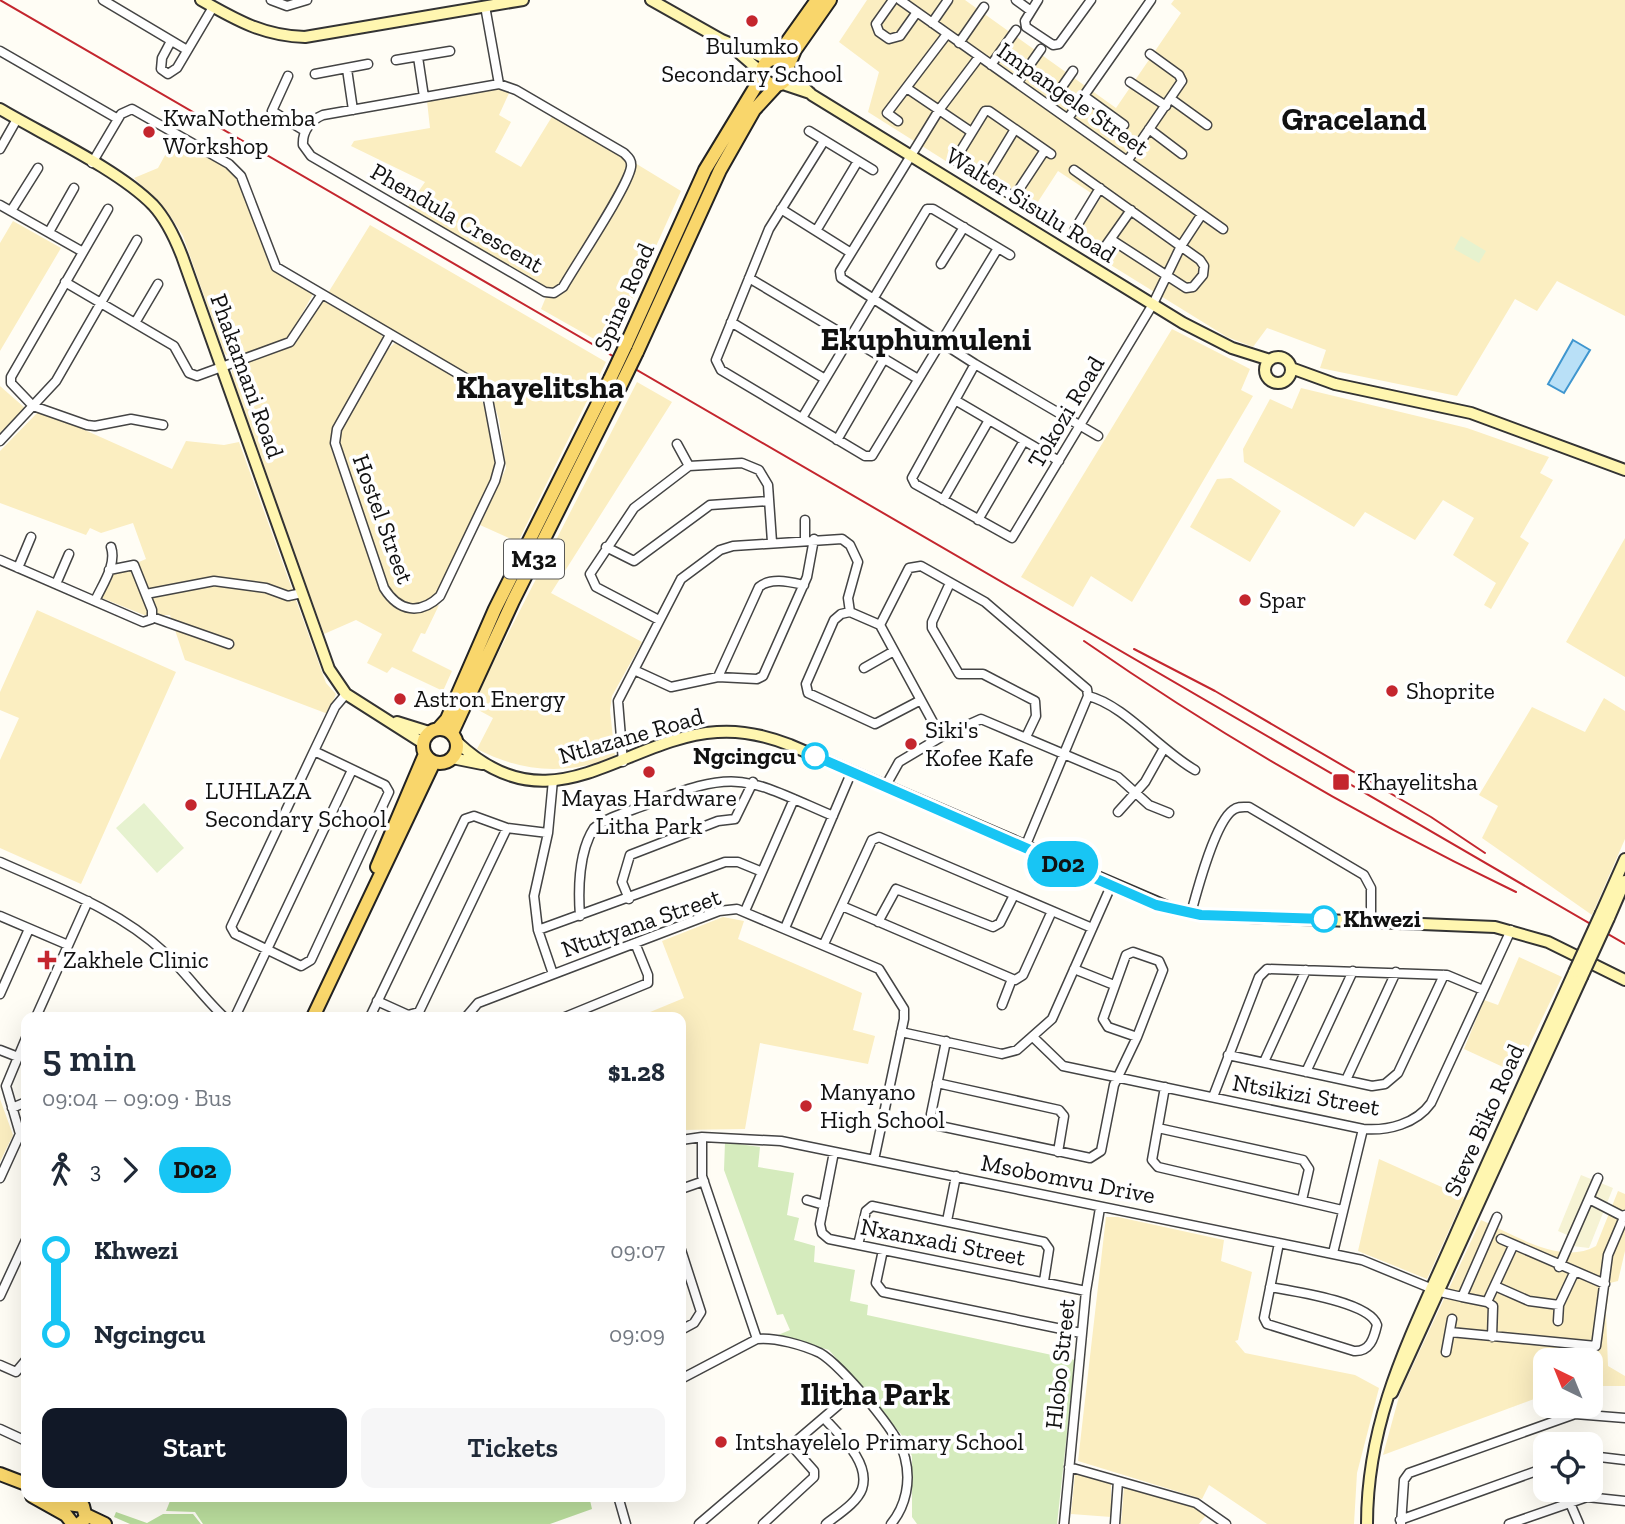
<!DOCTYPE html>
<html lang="en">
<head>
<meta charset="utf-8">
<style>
  body { margin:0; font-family:"Zilla Slab",serif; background:#f6f6f7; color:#1f2937; height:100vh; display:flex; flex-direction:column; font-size:26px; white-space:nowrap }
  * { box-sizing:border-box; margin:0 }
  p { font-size:23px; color:#747a83 }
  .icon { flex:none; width:38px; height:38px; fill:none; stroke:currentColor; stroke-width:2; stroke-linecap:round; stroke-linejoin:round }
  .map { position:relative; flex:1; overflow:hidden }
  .sheet { position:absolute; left:21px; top:1012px; width:665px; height:490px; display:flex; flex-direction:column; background:#fff; border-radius:14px; box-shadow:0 7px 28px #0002 }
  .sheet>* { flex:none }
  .badge { padding:0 14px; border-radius:23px; font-size:24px; line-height:46px }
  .needle { width:46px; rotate:317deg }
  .tools { position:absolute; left:1533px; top:1348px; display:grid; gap:14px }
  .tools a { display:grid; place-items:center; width:70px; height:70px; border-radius:14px; background:#fff; box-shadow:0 7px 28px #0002; font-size:35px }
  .map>.badge { position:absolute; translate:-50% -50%; box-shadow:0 0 0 4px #fff }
  .legs { display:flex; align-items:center; gap:10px; height:77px; padding:0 21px; font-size:23px }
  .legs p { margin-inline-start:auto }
  .overview { display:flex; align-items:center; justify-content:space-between; height:119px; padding:0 21px }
  h1 { font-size:38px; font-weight:600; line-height:52px }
  .action { display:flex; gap:14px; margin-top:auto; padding:14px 21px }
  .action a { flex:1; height:80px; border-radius:14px; background:#111827; color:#fff; font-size:28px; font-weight:600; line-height:80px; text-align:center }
  .action a+a { background:#f6f6f7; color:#1f2937 }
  ul { padding:0 21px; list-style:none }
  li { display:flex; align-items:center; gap:24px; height:84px; font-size:26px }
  li i { display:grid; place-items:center; width:10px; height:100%; margin:0 9px; background:currentColor }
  li i::after { content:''; width:18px; height:18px; margin:-9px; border:5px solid; border-radius:50%; background:#fff }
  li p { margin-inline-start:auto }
  li:first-child i { background:linear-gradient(#0000 50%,currentColor 0) }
  li:last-child i { background:linear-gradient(currentColor 50%,#0000 0) }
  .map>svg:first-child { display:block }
  .farmland { fill:#f6f3d4 }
  .green { fill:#d5ebbd }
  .forest { fill:#b9dc9c }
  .sand { fill:#fbeec1 }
  .pitch { fill:#e6f2cf }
  .water { fill:#b9e0f7; stroke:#3f96cf; stroke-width:2 }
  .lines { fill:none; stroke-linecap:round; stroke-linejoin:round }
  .street-casing { stroke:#444; stroke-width:11 }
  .secondary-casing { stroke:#333; stroke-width:14 }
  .primary-casing { stroke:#222; stroke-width:16 }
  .street { stroke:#fff; stroke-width:8 }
  .secondary { stroke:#fff6b0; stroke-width:10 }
  .primary { stroke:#f9d66b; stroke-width:12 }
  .rail { stroke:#c4262e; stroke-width:2 }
  .secondary-bridge-casing { stroke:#333; stroke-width:14; stroke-linecap:butt }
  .primary-bridge-casing { stroke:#222; stroke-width:16; stroke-linecap:butt }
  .secondary-bridge { stroke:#fff6b0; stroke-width:10 }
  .primary-bridge { stroke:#f9d66b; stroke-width:12 }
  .line-1-casing { stroke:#fff; stroke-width:16 }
  .line-1 { stroke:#18c5f4; stroke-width:10 }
  .poi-dot { fill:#c4262e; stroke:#fff; stroke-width:2.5 }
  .stop-1-dot { fill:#fff; stroke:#18c5f4; stroke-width:3.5 }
  .labels { text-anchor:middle; stroke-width:7; stroke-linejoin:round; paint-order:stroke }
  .shield { fill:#fff; stroke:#585858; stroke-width:2 }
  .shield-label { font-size:23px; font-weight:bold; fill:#111 }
  .poi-label { font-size:24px; fill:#111; stroke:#fff; text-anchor:start }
  .street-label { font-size:24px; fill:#111; stroke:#fff }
  .stop-label { font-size:24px; font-weight:bold; fill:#111; stroke:#fff; text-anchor:end }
  .district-label { font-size:32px; font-weight:bold; fill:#111; stroke:#fff }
</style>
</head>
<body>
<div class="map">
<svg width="1625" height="1524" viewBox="0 0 1625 1524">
  <rect width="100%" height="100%" fill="#fffdf5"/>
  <path class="farmland" d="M1581,1175L1613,1188L1589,1248L1572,1246L1574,1238L1558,1231Z"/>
  <path class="green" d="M725,1142L760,1147L758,1167L794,1173L787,1215L799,1218L794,1240L815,1246L814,1262L855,1270L850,1301L868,1305L867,1315L1075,1360L1057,1524H917L912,1517V1456L901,1434L829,1350L778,1335L790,1330L783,1314L777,1315L724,1170Z"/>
  <path class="forest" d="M172,1496H589L592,1509L550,1524H203L195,1512L166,1511Z
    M116,1512L147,1523L163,1514H193L201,1524H130L114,1517Z"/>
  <path class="sand" d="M867,0H965L1116,108L1181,13L1171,4L1174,0H1625V316L1557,281L1537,311L1515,299L1457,396L1320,368L1326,350L1267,328L1253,347L1227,337L1072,241L1100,199L1058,171L1030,214L868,112L879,72L839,42Z
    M505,88L510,91L499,115L511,122L495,152L521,167L553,115L621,155L627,164L624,176L562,282L554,289L545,288L407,208L425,182L351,146L354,141L430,128L427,101Z
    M175,137L232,169L238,177L270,267L313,294L288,339L232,360L224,353L183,236L169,214L134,178L158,168Z
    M635,163L681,191L610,348L541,309L546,297H554L568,287L634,172Z
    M13,221L61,248L0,351V243Z
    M370,225L606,362L518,542L480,525L506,468L499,420L489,387L328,293Z
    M321,300L380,332L383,338L336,423L330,445L381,591C400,620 411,614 439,605L425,634L421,633L412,651L452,671L443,691L392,667L387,673L367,663L382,634L356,620L324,634L231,379L232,369L236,366L291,346Z
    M1172,329L1250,369L1241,390L1253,396L1132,602L1091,576L1073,607L1021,577Z
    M396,342L474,388C490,408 498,448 494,473L439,592C420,611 400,608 388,585L340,447V430L388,349Z
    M637,382L672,402L551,593L642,642L612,696L610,710L615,757C567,775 523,773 477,749L493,718L471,706Z
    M0,386L25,408L0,433Z
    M1301,388L1467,428L1549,457L1540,473L1553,480L1520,537L1529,543L1491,609L1484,605L1496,583L1453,555L1474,518L1443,500L1415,540L1365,512L1354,527L1244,462L1243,449L1270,399L1292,409Z
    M40,410L172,469L186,441L224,445L239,442L326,683L336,694L328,714L185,660L170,615H144L102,598L113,573L146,559L133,523L101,533L90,528L86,535L0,503V451Z
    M1231,478L1281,511L1250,562L1190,527L1217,479Z
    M1625,538V677L1566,642Z
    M37,610L176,672L81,884L0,848V760L19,718L0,710V692Z
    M1604,698L1625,711V839L1592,915L1482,838L1498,806L1479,795L1532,707L1585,732Z
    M723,917L744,921L738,939L862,993L853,1030L875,1036L868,1064L760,1043L745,1129L681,1130V1017H638L684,998L662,941Z
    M1519,957L1562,977L1516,1073L1464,1049L1484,1000L1498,1005Z
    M0,1099L13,1135L0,1162Z
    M1379,1159L1464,1197L1427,1279L1358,1251Z
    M1618,1191L1625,1194V1251L1618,1281L1610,1283L1606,1313L1608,1366L1625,1376V1386H1591V1360H1545V1395L1383,1455L1400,1393L1481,1220C1513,1234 1561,1266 1596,1246Z
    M1106,1217H1118L1224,1240L1221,1261L1252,1272L1238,1340L1235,1341L1245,1353L1355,1375L1379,1388L1357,1473L1354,1524H1267L1209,1485L1202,1499L1078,1461Z
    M1075,1473L1111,1482V1517L1071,1514Z
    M1124,1487L1199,1508L1207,1514L1199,1524H1121Z"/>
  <path class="pitch" d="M1461,236L1486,251L1479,263L1454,249Z
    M144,803L184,848L157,873L116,828Z"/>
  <path class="water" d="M1573,340L1590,350L1564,393L1548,384Z"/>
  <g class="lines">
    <defs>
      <path id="street" d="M103,0L187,50
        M271,0L287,6L307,0
        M893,0L876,24L879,32L889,39L900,36L917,12
        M900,0L1223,229
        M1016,0L1031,11
        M1038,0L1025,21L1026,27L1053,45L1059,44L1091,0
        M485,6L499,84
        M932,23L948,0
        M171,41L162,58L161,69L168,74L177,68L213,7
        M959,43L984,7
        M0,51L118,119
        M418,57L424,97
        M979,57L939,110L840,271L841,278L975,364L1098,436
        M396,60L450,51
        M991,65L1016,30
        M347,69L353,110
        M315,74L368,64
        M288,76L272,111L305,131
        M1130,82L1166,106
        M1017,83L1041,49
        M499,84L516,90L624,153C628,157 632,160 631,167C628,187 576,264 563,287L554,293L545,292L311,156L303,145C302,131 311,120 323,115Z
        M908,89L970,131
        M1084,96L1124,125
        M1171,99L1207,125
        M1050,104L1073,71
        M1069,117L1151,0
        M898,121L887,113L947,34
        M1149,129L1182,154
        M809,131L873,170
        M824,141L769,229L716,360L721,370L865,456H872L998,248
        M0,149L17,119
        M1045,150L1014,197L955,160L985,111H989L1051,154
        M1128,160L1182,81L1179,75L1150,54
        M92,163L121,114L132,109L229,164L241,176L276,267L474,383L488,399L500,463L495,481L440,596C420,615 399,612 384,588L335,443L337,429L390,335
        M1074,170L1200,260L1204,266L1203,275L1193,287L1186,288L1112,240
        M984,180L1015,129
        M1100,188L1075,229L1076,237L1097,251H1102L1131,210
        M0,205L83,252
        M108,209L11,377V383L33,406L87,425L95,426L131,419L163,425
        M781,209L851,253
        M11,211L38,168
        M816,231L858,161
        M49,232L74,188
        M941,264L964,227
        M749,278L918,379
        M65,282L174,346L189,373L197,376L290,342L322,294
        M731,322L825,379
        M135,323L158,284
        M975,364L912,478L915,484L1012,538L1153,304L1181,246L1202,214
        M955,400L1059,461
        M802,418L927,209H933L1010,255
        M837,440L884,359
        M0,441L56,381L137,240
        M677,444L689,466
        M943,500L989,420
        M805,520V539
        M978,520L1024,441
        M606,547L634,561L710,505L769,501
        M0,560L143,622L152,619V610L134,565L109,570
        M18,568L31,537
        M950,583L932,622V628L959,674H983L1035,701L1036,716L1026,737
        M56,584L69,554
        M146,594L214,581L266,588L288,596L302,593
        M95,601C102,585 117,565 111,547
        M850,612L841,614L834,620L806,684L808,693L875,724L921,700
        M850,612L880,625L941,737
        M152,617L229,644
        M659,620L596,587L590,574L634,508L689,466L742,463L759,470L768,485L772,542
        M880,625L909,568L921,566L985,602L1087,689L1088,696L1025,847
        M864,668L894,651
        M634,670L671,687L718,677L757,679L763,676L807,577L814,539
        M718,677L759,587C771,577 790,582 804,585
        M1088,696C1123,704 1161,751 1195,770
        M314,751L231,927L235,934L301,966L311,960L389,792L385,785L314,751L335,707L346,694
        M623,762L618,701L681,579L720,550L733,546L842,539L850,545L858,562L848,598L850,612
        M885,787L899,762L941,737L981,719L1118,777L1149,805L1169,813
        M1118,812L1145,782L1163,750
        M0,862C58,888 118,909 165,953C186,973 203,997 224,1017
        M629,899L622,882L630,855L718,821L735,819L753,782
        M842,906L1015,980L1023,975L1052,911
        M745,911L794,799
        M1191,913C1197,891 1215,822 1233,810C1238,806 1243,807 1249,807L1364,875L1371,888V921
        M0,916L68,945
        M580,916C578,889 579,851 594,828C609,816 631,811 648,804C739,767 747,779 833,816
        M878,922L896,889L993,927L1000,923L1014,895
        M785,928L852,771
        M538,930L725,862H738L760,871
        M824,944L872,840L879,837L1092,928
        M1074,969L1114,985
        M553,974L538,930L534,896L548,833L553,780
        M0,994L29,929
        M377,1001L408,1015L419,1012L507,828
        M1002,1005L1012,979
        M36,1017L88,901
        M235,1017L352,770
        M370,1017L465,819L474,816L507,828L548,833
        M466,1017L478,1003L719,911L737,909L879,969L904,1009V1019L874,1160
        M565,1017L648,983V975L635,943
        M901,1032L1002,1054L1017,1050L1052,1019L1111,886
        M1033,1037L1063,1066L1363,1129C1388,1131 1416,1124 1431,1103L1511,930
        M946,1041L931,1114L935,1125L1090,1158L1101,1151L1114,1085L1137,1037L1163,970L1159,961L1133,952L1126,955L1103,1019L1108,1027L1137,1037
        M0,1050L18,1057
        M1228,1055L1372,1086L1385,1084L1398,1073L1444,975
        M1264,1062L1306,970
        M1306,1072L1353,971
        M1346,1080L1396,972
        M937,1083L1059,1110L1064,1116L1058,1152
        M1165,1087L1152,1160L1158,1167L1342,1210
        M1213,1097L1259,977L1267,969L1447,975L1483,990
        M12,1108L26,1102
        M1158,1128L1303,1160L1309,1169L1302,1200
        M702,1137V1176L757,1339
        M681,1140L702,1137L781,1141L874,1160L1362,1260L1440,1292L1462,1297L1497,1217
        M834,1152L820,1224L822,1233L829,1239L1086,1291
        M0,1178L20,1134L6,1086L26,1038
        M681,1189L704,1181
        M1589,1199L1624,1217
        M807,1200L824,1205
        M947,1221L956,1176
        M1501,1239L1605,1284
        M858,1245L866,1211L872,1206L1044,1242L1049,1249L1044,1281
        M681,1250L701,1312L694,1323L681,1330
        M883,1250L876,1283L883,1292L1081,1333
        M1333,1253L1363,1129
        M1559,1267L1598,1178
        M1495,1286L1529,1301L1559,1305L1574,1273
        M1270,1287C1293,1291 1370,1302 1377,1325C1374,1338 1370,1352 1354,1351L1267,1324L1264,1318L1279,1243
        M0,1296L26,1240
        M1462,1297L1487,1302L1493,1306L1492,1337
        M1487,1302L1513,1246
        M1558,1321L1559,1305
        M1450,1332L1596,1346L1608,1255L1625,1215
        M1446,1352L1452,1319
        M0,1365L16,1372L26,1360
        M681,1379L757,1339C775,1337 803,1345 820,1353C841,1365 900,1434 905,1458C911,1481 906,1506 891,1524
        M824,1418C839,1435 871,1462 862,1489C857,1503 837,1515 826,1524
        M0,1429L26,1441
        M1591,1456L1625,1460
        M1069,1467L1196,1503L1226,1524
        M618,1496L626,1524
        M1570,1503L1579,1524
        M1400,1520L1545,1468
        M699,1524L856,1390
        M763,1524L814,1477V1471L792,1446
        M1064,1524L1086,1291L1100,1208
        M1115,1524L1118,1481
        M1401,1524L1404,1480L1409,1473L1575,1414L1625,1418
        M1509,1524L1587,1497L1625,1501"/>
      <path id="secondary" d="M201,0C236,20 264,36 305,37L523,0
        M651,0L722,40L770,60
        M738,52L761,72
        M788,72L812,95L1183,323L1232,348L1270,360
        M780,83L810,93
        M0,109C44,135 119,170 153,205C166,219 175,238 182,256L329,669L346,694L423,743
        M1265 370a13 13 0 1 1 26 0a13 13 0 1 1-26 0Z
        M1291,368L1335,384L1471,413L1625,470
        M397,722L429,732
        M457,742C552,832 623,738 717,732C743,730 767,736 790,745L1172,909L1201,915L1495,927L1548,942L1625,980
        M452,758L482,764
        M1601,913L1625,859
        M1609,918L1625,881
        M1392,1393L1582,977
        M1367,1524C1367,1416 1412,1334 1454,1238C1493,1149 1534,1061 1574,972"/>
      <path id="primary" d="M762 72a13 13 0 1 1 26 0a13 13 0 1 1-26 0Z
        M775,59L817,0
        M787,69L795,50L830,0
        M626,345L705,170L762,76
        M637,352L720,170L754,110L777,85
        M439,728L447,719L495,609L610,379
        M423 746a17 17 0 1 1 34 0a17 17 0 1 1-34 0Z
        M452,733L513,601L620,387
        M377,867L425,754
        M313,1017L434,762
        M0,1474L26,1484
        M32,1496L66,1515L73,1524
        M46,1496L60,1503L83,1506L86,1518L79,1524
        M86,1515L105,1524"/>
    </defs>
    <use href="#street" class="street-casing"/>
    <use href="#secondary" class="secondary-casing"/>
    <use href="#primary" class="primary-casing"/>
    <use href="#street" class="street"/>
    <use href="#secondary" class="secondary"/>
    <use href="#primary" class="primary"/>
    <path class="rail" d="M0,0L1625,944
      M1084,641C1221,736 1366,820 1516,892
      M1134,649L1215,691L1431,817L1485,853"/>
    <defs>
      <path id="secondary-bridge" d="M1574,972L1601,913
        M1582,977L1609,918"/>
      <path id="primary-bridge" d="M610,379L626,345
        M620,387L637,352"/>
    </defs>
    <use href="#secondary-bridge" class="secondary-bridge-casing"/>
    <use href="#primary-bridge" class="primary-bridge-casing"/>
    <use href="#secondary-bridge" class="secondary-bridge"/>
    <use href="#primary-bridge" class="primary-bridge"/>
  </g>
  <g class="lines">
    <defs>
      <path id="line-1" d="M815,756L1156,905L1201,915L1324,919"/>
    </defs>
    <use href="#line-1" class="line-1-casing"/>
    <use href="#line-1" class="line-1"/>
  </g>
  <g class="poi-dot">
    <circle cx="752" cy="21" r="7"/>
    <circle cx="149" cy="132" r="7"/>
    <circle cx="1245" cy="600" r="7"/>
    <circle cx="1392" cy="691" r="7"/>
    <circle cx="400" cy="699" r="7"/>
    <circle cx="911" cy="744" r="7"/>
    <circle cx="649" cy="772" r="7"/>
    <rect x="1332" y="773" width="18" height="18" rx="3.5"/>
    <circle cx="191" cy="805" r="7"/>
    <path d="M43.5 949.5h7v7h7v7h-7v7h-7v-7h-7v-7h7z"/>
    <circle cx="806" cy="1106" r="7"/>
    <circle cx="721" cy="1442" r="7"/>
  </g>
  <g class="stop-1-dot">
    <circle cx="815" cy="756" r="12"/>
    <circle cx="1324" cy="919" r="12"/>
  </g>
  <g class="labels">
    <rect class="shield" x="504" y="539.5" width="60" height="39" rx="5"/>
    <g class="shield-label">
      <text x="534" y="567">M32</text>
    </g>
    <g class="poi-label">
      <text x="752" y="54" text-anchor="middle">Bulumko<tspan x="752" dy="28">Secondary School</tspan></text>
      <text x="163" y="126">KwaNothemba<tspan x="163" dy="28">Workshop</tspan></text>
      <text x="1259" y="608">Spar</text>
      <text x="1406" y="699">Shoprite</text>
      <text x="414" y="707">Astron Energy</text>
      <text x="925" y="738">Siki's<tspan x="925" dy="28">Kofee Kafe</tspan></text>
      <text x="1357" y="790">Khayelitsha</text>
      <text x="205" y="799">LUHLAZA<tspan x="205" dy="28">Secondary School</tspan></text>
      <text x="649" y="806" text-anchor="middle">Mayas Hardware<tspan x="649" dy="28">Litha Park</tspan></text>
      <text x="63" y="968">Zakhele Clinic</text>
      <text x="820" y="1100">Manyano<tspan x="820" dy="28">High School</tspan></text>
      <text x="735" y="1450">Intshayelelo Primary School</text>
    </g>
    <g class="street-label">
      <text transform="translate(1073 99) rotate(35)" y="8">Impangele Street</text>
      <text transform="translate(1031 205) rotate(32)" y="8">Walter Sisulu Road</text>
      <text transform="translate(457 218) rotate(30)" y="8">Phendula Crescent</text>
      <text transform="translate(624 297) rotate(-66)" y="8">Spine Road</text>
      <text transform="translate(247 376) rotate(70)" y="8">Phakamani Road</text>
      <text transform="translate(1066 412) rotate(-59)" y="8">Tokozi Road</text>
      <text transform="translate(383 519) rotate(70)" y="8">Hostel Street</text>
      <text transform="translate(631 736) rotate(-16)" y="8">Ntlazane Road</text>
      <text transform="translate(641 923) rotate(-19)" y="8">Ntutyana Street</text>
      <text transform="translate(1306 1095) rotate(10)" y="8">Ntsikizi Street</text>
      <text transform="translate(1484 1120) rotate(-66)" y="8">Steve Biko Road</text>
      <text transform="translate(1068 1179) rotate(11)" y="8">Msobomvu Drive</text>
      <text transform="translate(943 1242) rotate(11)" y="8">Nxanxadi Street</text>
      <text transform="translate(1060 1364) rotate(-84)" y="8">Hlobo Street</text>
    </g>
    <g class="stop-label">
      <text x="796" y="764">Ngcingcu</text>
      <text x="1343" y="927" text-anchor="start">Khwezi</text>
    </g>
    <g class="district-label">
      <text x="1354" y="130">Graceland</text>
      <text x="926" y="350">Ekuphumuleni</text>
      <text x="540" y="398">Khayelitsha</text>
      <text x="875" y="1405">Ilitha Park</text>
    </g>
  </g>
</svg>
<div class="tools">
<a><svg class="needle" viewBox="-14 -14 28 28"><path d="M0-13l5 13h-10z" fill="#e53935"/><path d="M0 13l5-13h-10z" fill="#747a83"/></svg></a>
<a><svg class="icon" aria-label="locate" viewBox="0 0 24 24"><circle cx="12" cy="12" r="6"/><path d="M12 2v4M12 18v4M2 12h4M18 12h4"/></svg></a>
</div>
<b class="badge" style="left:1063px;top:864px;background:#18c5f4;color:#111">D02</b>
<section class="sheet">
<div class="overview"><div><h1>5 min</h1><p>09:04 – 09:09 · Bus</p></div><b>$1.28</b></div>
<div class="legs"><svg class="icon" aria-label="walk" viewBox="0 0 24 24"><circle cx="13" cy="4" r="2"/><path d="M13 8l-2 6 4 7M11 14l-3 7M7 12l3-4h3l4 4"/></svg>3<svg class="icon" aria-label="forward" viewBox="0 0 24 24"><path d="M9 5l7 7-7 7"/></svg><b class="badge" style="background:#18c5f4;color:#111">D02</b></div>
<ul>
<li><i style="color:#18c5f4"></i><b>Khwezi</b><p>09:07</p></li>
<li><i style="color:#18c5f4"></i><b>Ngcingcu</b><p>09:09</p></li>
</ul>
<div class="action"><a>Start</a><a>Tickets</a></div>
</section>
</div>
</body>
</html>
